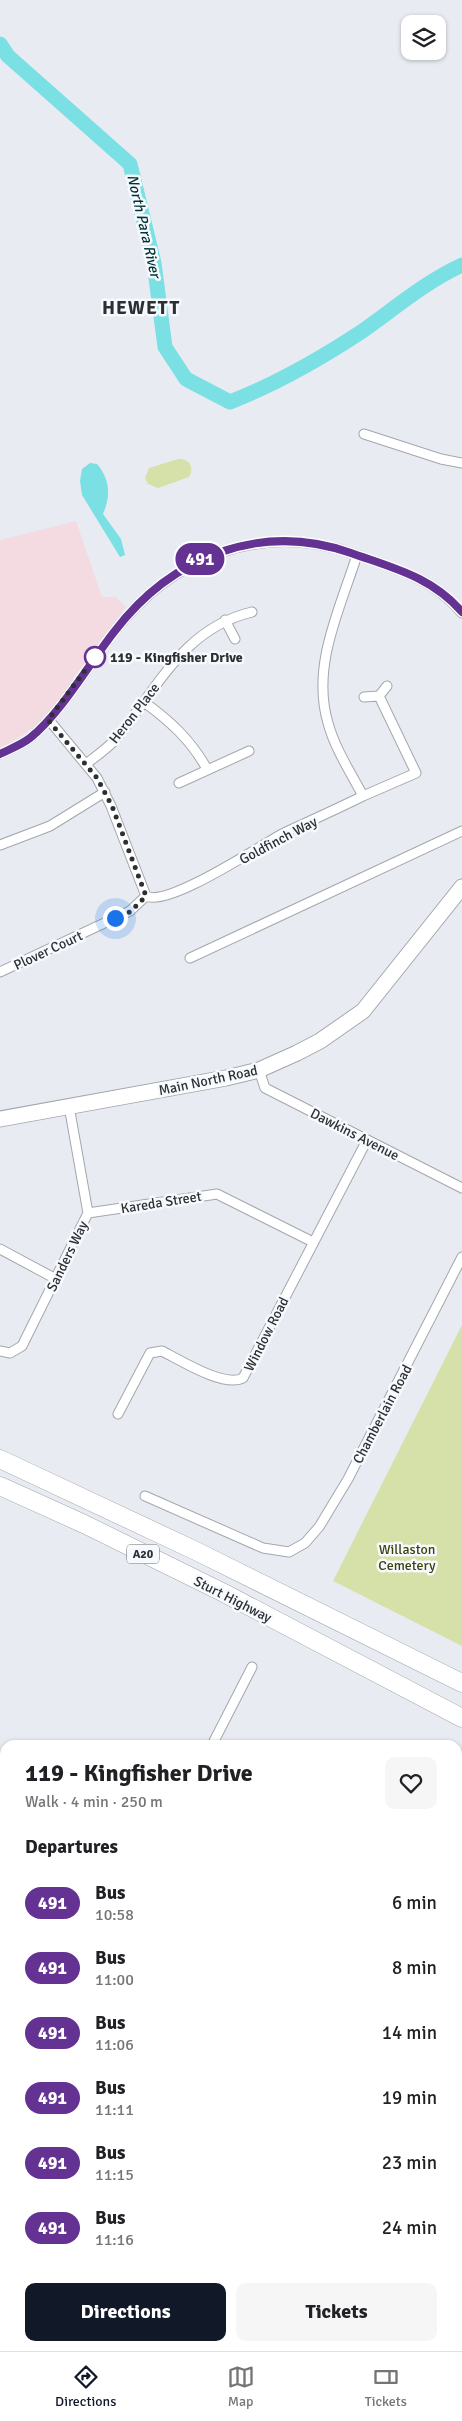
<!DOCTYPE html>
<html lang="en">
<head>
<meta charset="utf-8">
<style>
  body { margin:0; font-family:Signika,sans-serif; background:#f6f6f6; color:#202124; height:100vh; display:flex; flex-direction:column; font-size:19px; white-space:nowrap }
  * { box-sizing:border-box; margin:0 }
  p { font-size:16px; color:#757577 }
  .icon { flex:none; width:28px; height:28px; fill:none; stroke:currentColor; stroke-width:2; stroke-linecap:round; stroke-linejoin:round }
  .map { position:relative; flex:1; overflow:hidden }
  .details { position:absolute; left:0px; top:1740px; width:462px; height:611px; display:flex; flex-direction:column; background:#fff; border-radius:15px 15px 0 0; box-shadow:0 1px 4px #0004 }
  .details>* { flex:none }
  .badge { padding:0 10px; border-radius:16px; font-size:18px; line-height:32px }
  .fabs { position:absolute; left:401px; top:15px; display:grid; gap:10px }
  .fabs a { display:grid; place-items:center; width:45px; height:45px; border-radius:10px; background:#fff; box-shadow:0 1px 4px #0004; font-size:25px }
  .you { position:absolute; width:25px; height:25px; margin:-12px; border:4px solid #fff; border-radius:50%; background:#1a73e8; box-shadow:0 0 0 8px #1a73e833 }
  .map>.badge { position:absolute; translate:-50% -50%; box-shadow:0 0 0 2px #fff }
  h2 { padding:0 25px; font-size:19px; line-height:45px }
  .round { display:grid; place-items:center; flex:none; width:52px; height:52px; border-radius:10px; background:#f6f6f6 }
  .head { display:flex; align-items:center; justify-content:space-between; height:85px; padding:0 25px }
  h1 { font-size:24px; font-weight:700; line-height:38px }
  .cta { display:flex; gap:10px; margin-top:auto; padding:10px 25px }
  .cta a { flex:1; height:58px; border-radius:10px; background:#111827; color:#fff; font-size:20px; font-weight:700; line-height:58px; text-align:center }
  .cta a+a { background:#f6f6f6; color:#202124 }
  ul { padding:0; list-style:none }
  li { display:flex; align-items:center; gap:15px; height:65px; padding:0 25px }
  li div { flex:1 }
  li b { display:block; font-size:19px }
  li em { font-style:normal }
  li .badge { min-width:55px; font-weight:700; text-align:center }
  .tabs { display:flex; justify-content:space-around; align-items:center; height:70px; border-top:1px solid #e0e0e0; background:#fff; font-size:14px; color:#757577 }
  .tabs a { display:grid; justify-items:center; gap:2px }
  .tabs .current { color:#111827 }
  .map>svg:first-child { display:block }
  .education { fill:#f4dae1 }
  .green { fill:#d5e1a8 }
  .water { fill:#7ae0e4 }
  .lines { fill:none; stroke-linecap:round; stroke-linejoin:round }
  .river { stroke:#7ae0e4; stroke-width:15 }
  .minor-casing { stroke:#a3a7ac; stroke-width:11 }
  .secondary-casing { stroke:#a3a7ac; stroke-width:16 }
  .primary-casing { stroke:#a3a7ac; stroke-width:17 }
  .motorway-casing { stroke:#a3a7ac; stroke-width:19 }
  .minor { stroke:#fff; stroke-width:9 }
  .secondary { stroke:#fff; stroke-width:14 }
  .primary { stroke:#fff; stroke-width:15 }
  .motorway { stroke:#fff; stroke-width:18 }
  .line-casing { stroke:#fff; stroke-width:11 }
  .line { stroke:#633293; stroke-width:8 }
  .walk { stroke:#2e2f32; stroke-width:5; stroke-dasharray:0 9 }
  .stop-dot { fill:#fff; stroke:#633293; stroke-width:2.5 }
  .labels { text-anchor:middle; stroke-width:5; stroke-linejoin:round; paint-order:stroke }
  .shield { fill:#f6fafe; stroke:#6a6c6f; stroke-width:1 }
  .shield-label { font-size:12px; font-weight:bold; fill:#2e2f32 }
  .stop-label { font-size:14px; font-weight:bold; fill:#2e2f32; stroke:#f6fafe; text-anchor:start }
  .street-label { font-size:14px; fill:#2e2f32; stroke:#f6fafe }
  .park-label { font-size:14px; fill:#3b430d; stroke:#f6fafe }
  .water-label { font-size:15px; font-style:italic; fill:#003335; stroke:#f6fafe }
  .district-label { font-size:19px; font-weight:bold; letter-spacing:1px; fill:#2e2f32; stroke:#f6fafe }
</style>
</head>
<body>
<div class="map">
<svg width="462" height="2351" viewBox="0 0 462 2351">
  <rect width="100%" height="100%" fill="#e8ecf2"/>
  <path class="education" d="M76,521L102,597H116L126,607L76,674L60,701L36,726L0,749V540Z"/>
  <path class="green" d="M178,459C189,458 195,467 189,477L158,488L148,484L145,478L149,468Z
    M462,1325V1646L333,1581Z"/>
  <path class="water" d="M90,463L97,464C110,479 111,496 103,514L121,539L125,555L120,557L82,495L80,481L82,469Z"/>
  <g class="lines">
    <path class="river" d="M0,44L8,56L130,164L154,263L165,347L186,379L230,402C276,384 320,359 361,332C394,309 425,282 462,265"/>
    <defs>
      <path id="minor" d="M364,434L441,459L462,463
        M225,620L235,639
        M379,696L387,686
        M144,702C170,721 191,740 207,769
        M49,720L97,778L111,806L146,896C168,908 262,844 286,832C312,820 337,809 363,796C351,773 335,749 328,723C311,666 340,609 357,555
        M0,754C10,749 21,745 30,738C61,713 89,664 114,632C172,557 260,522 351,553C393,568 432,577 462,613
        M86,764C95,757 105,750 113,742C157,691 181,629 252,612
        M179,783L249,751
        M363,796L416,773L379,696L364,697
        M0,845L50,826L105,792
        M190,958L462,831
        M0,972L130,911L146,896
        M259,1070L265,1088L462,1188
        M88,1213L217,1194L313,1242
        M0,1249L56,1279
        M0,1351L10,1353L22,1346L88,1213L69,1106
        M118,1414L150,1353L162,1351C180,1360 224,1388 243,1378L367,1140
        M145,1496L263,1548L289,1552L305,1543L319,1527L348,1479L462,1257
        M212,1745L252,1667
        M0,2158L5,2148
        M458,2281L462,2278"/>
      <path id="secondary" d="M458,2313L462,2310
        M379,2351L388,2346"/>
      <path id="primary" d="M0,1119L226,1078L259,1070L297,1053L320,1041L363,1011L462,887"/>
      <path id="motorway" d="M0,1459L196,1551L462,1683
        M0,1486L84,1524L224,1593L462,1718"/>
    </defs>
    <use href="#minor" class="minor-casing"/>
    <use href="#secondary" class="secondary-casing"/>
    <use href="#primary" class="primary-casing"/>
    <use href="#motorway" class="motorway-casing"/>
    <use href="#minor" class="minor"/>
    <use href="#secondary" class="secondary"/>
    <use href="#primary" class="primary"/>
    <use href="#motorway" class="motorway"/>
  </g>
  <g class="lines">
    <defs>
      <path id="line" d="M0,754C10,749 21,745 30,738C61,713 89,664 114,632C171,557 260,521 351,553C393,568 432,577 462,612"/>
    </defs>
    <use href="#line" class="line-casing"/>
    <use href="#line" class="line"/>
    <path class="walk" d="M95,657L48,720L97,778L112,806L146,896L130,912L115,918"/>
  </g>
  <circle class="stop-dot" cx="95" cy="657" r="10"/>
  <g class="labels">
    <rect class="shield" x="127" y="1544.5" width="32" height="19" rx="4"/>
    <g class="shield-label">
      <text x="143" y="1558">A20</text>
    </g>
    <g class="stop-label">
      <text x="110" y="662">119 - Kingfisher Drive</text>
    </g>
    <g class="street-label">
      <text transform="translate(134 713) rotate(-52)" y="5">Heron Place</text>
      <text transform="translate(278 840) rotate(-28)" y="5">Goldfinch Way</text>
      <text transform="translate(48 950) rotate(-25)" y="5">Plover Court</text>
      <text transform="translate(208 1080) rotate(-12)" y="5">Main North Road</text>
      <text transform="translate(355 1134) rotate(27)" y="5">Dawkins Avenue</text>
      <text transform="translate(161 1202) rotate(-9)" y="5">Kareda Street</text>
      <text transform="translate(67 1256) rotate(-64)" y="5">Sanders Way</text>
      <text transform="translate(266 1334) rotate(-63)" y="5">Window Road</text>
      <text transform="translate(382 1414) rotate(-62)" y="5">Chamberlain Road</text>
      <text transform="translate(233 1599) rotate(27)" y="5">Sturt Highway</text>
    </g>
    <g class="park-label">
      <text x="407" y="1554">Willaston<tspan x="407" dy="16">Cemetery</tspan></text>
    </g>
    <g class="water-label">
      <text transform="translate(144 226) rotate(77)" y="5">North Para River</text>
    </g>
    <g class="district-label">
      <text x="141" y="314">HEWETT</text>
    </g>
  </g>
</svg>
<div class="fabs">
<a><svg class="icon" aria-label="layers" viewBox="0 0 24 24"><path d="M12 4l9 5-9 5-9-5zM3 14l9 5 9-5"/></svg></a>
</div>
<div class="you" style="left:115px;top:918px"></div>
<b class="badge" style="left:200px;top:559px;background:#633293;color:#fff">491</b>
<section class="details">
<div class="head"><div><h1>119 - Kingfisher Drive</h1><p>Walk · 4 min · 250 m</p></div><a class="round"><svg class="icon" aria-label="heart" viewBox="0 0 24 24"><path d="M12 20l-8-8c-3-5 5-10 8-4 3-6 11-1 8 4z"/></svg></a></div>
<h2>Departures</h2>
<ul>
<li><span class="badge" style="background:#633293;color:#fff">491</span><div><b>Bus</b><p>10:58</p></div><em>6 min</em></li>
<li><span class="badge" style="background:#633293;color:#fff">491</span><div><b>Bus</b><p>11:00</p></div><em>8 min</em></li>
<li><span class="badge" style="background:#633293;color:#fff">491</span><div><b>Bus</b><p>11:06</p></div><em>14 min</em></li>
<li><span class="badge" style="background:#633293;color:#fff">491</span><div><b>Bus</b><p>11:11</p></div><em>19 min</em></li>
<li><span class="badge" style="background:#633293;color:#fff">491</span><div><b>Bus</b><p>11:15</p></div><em>23 min</em></li>
<li><span class="badge" style="background:#633293;color:#fff">491</span><div><b>Bus</b><p>11:16</p></div><em>24 min</em></li>
</ul>
<div class="cta"><a>Directions</a><a>Tickets</a></div>
</section>
</div>
<nav class="tabs">
<a class="current"><svg class="icon" aria-label="directions" viewBox="0 0 24 24"><path d="M12 3l9 9-9 9-9-9zM9 14v-3h6M13 9l2 2-2 2"/></svg>Directions</a>
<a><svg class="icon" aria-label="map" viewBox="0 0 24 24"><path d="M3 6l6-2 6 2 6-2v14l-6 2-6-2-6 2zM9 4v14M15 6v14"/></svg>Map</a>
<a><svg class="icon" aria-label="tickets" viewBox="0 0 24 24"><path d="M3 7h18v10H3zM15 7v10"/></svg>Tickets</a>
</nav>
</body>
</html>
